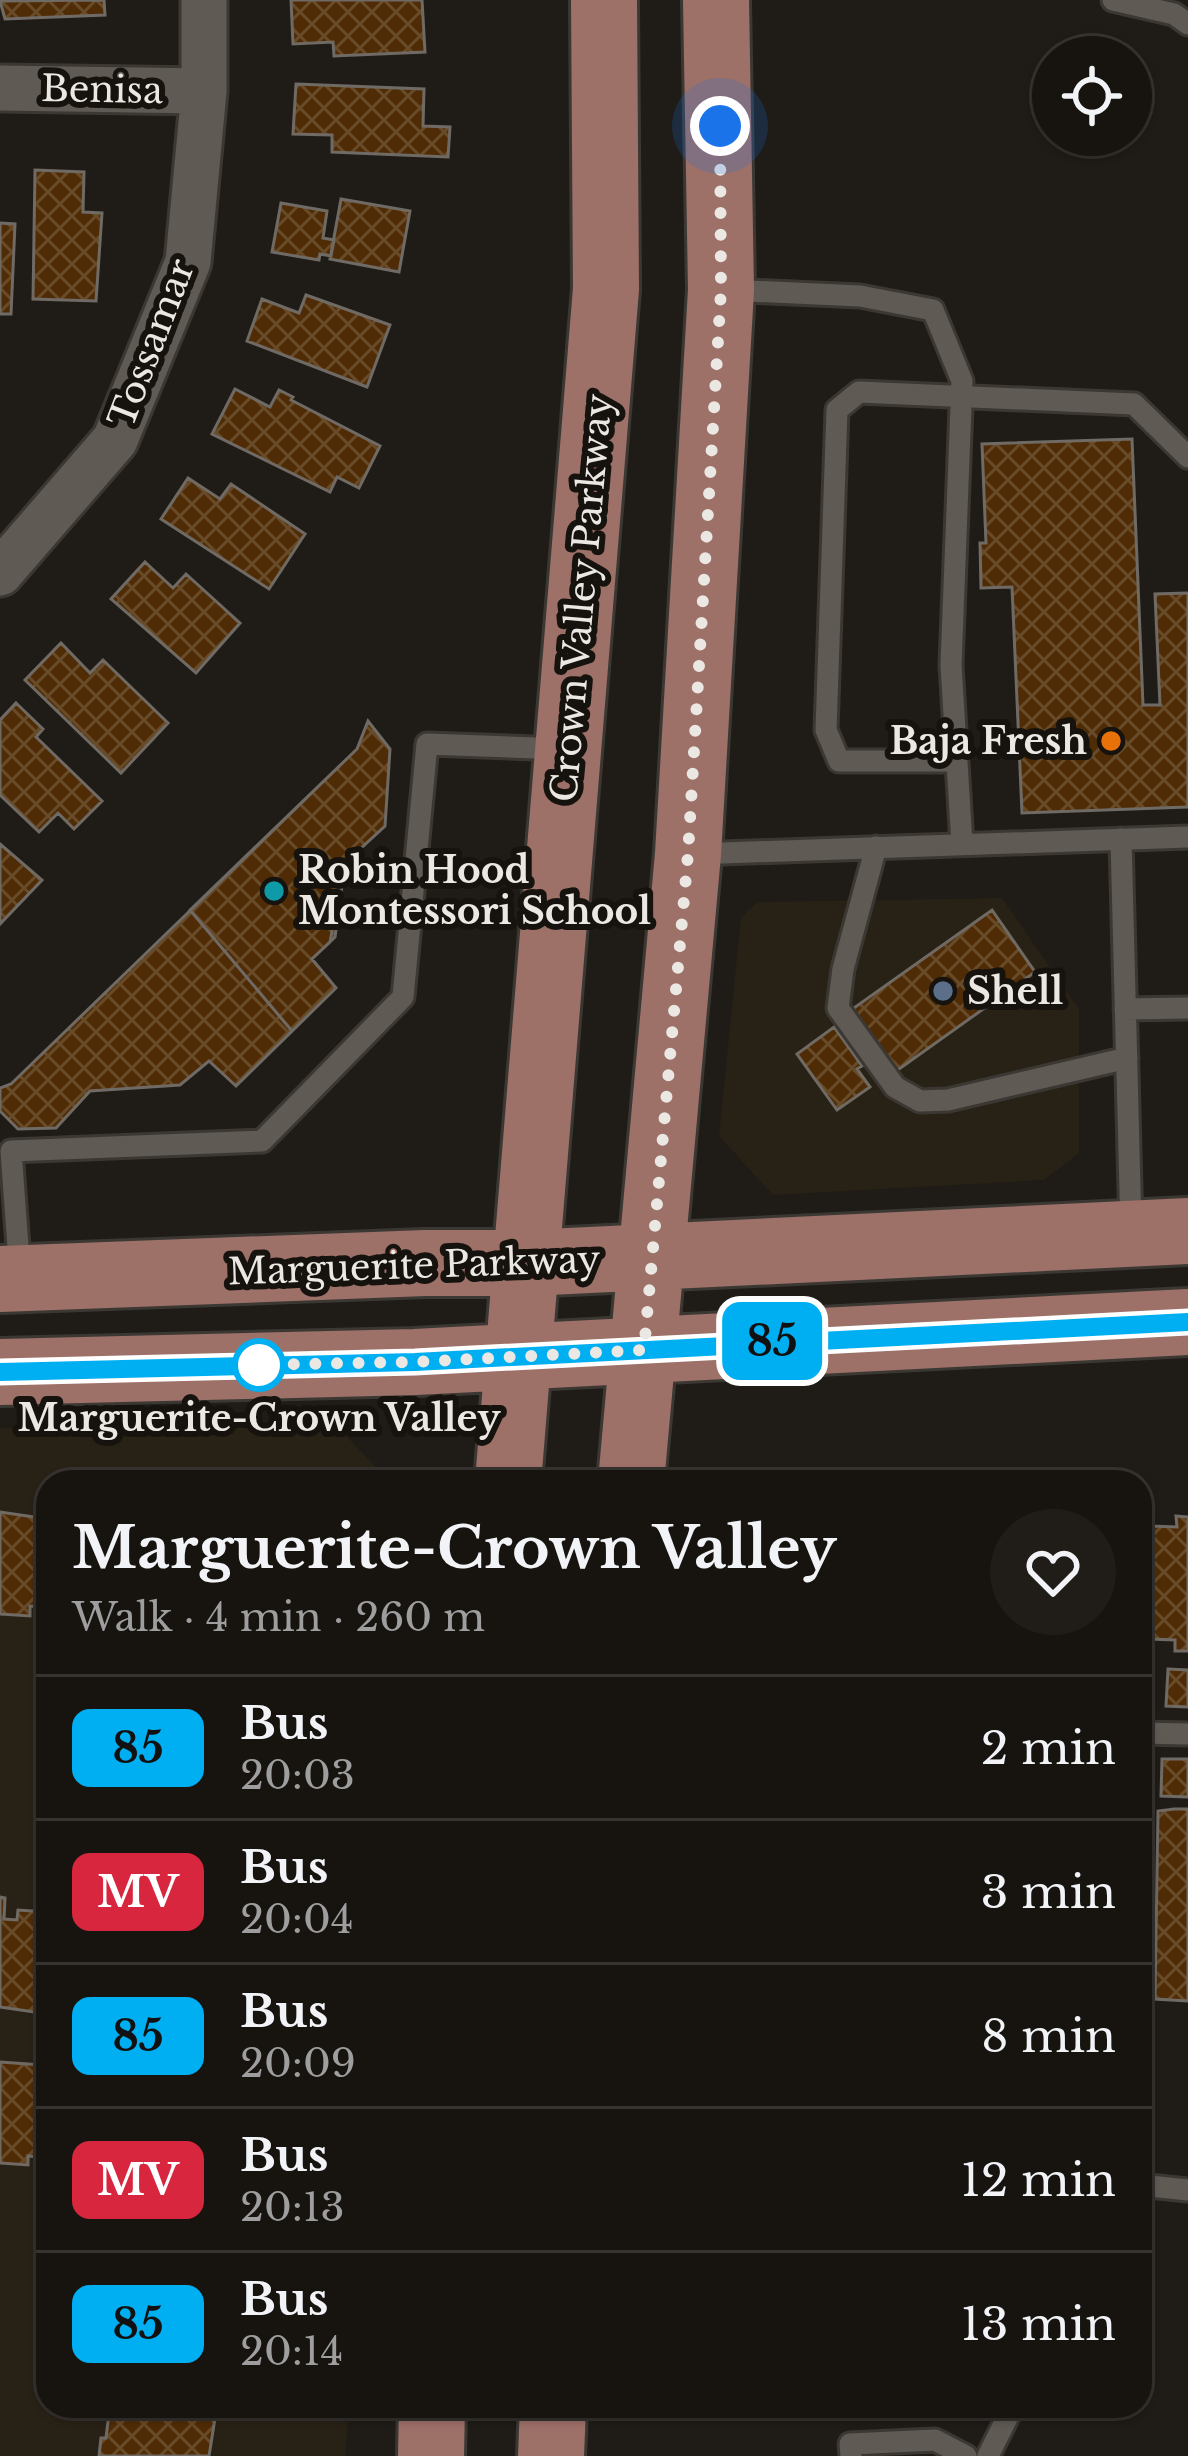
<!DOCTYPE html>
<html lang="en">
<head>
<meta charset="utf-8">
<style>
  body { margin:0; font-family:"Libre Baskerville",serif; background:#201d19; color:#f1f3f6; height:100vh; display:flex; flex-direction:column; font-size:45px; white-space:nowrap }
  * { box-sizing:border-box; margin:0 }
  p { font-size:39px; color:#9e9e9f }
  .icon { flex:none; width:66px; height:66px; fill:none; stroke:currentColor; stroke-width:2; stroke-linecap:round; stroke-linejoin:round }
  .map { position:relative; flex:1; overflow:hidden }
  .drawer { position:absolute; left:36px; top:1470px; width:1116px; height:948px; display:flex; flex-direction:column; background:#171410; border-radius:36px; box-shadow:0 3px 9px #0004,0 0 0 3px #363330 }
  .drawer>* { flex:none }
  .badge { padding:0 24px; border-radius:18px; font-size:42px; line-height:78px }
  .buttons { position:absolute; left:1032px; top:36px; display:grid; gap:24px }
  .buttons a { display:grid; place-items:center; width:120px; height:120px; border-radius:50%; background:#171410; box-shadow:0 3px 9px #0004,0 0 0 3px #363330; font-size:60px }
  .you { position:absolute; width:60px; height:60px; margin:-30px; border:9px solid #fff; border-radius:50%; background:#1a73e8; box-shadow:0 0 0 18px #1a73e833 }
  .map>.badge { position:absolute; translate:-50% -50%; box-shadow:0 0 0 6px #fff }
  .round { display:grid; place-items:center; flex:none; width:126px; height:126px; border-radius:63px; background:#201d19 }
  .head { display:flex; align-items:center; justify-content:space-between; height:204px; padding:0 36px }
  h1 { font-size:57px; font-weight:700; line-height:90px }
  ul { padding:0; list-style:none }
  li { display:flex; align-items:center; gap:36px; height:144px; padding:0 36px; border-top:3px solid #363330 }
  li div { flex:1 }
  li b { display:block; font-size:45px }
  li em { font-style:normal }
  li .badge { min-width:132px; font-weight:700; text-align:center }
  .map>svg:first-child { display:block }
  .built { fill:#282116 }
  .building { fill:url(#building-cross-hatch); stroke:#706a64; stroke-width:3 }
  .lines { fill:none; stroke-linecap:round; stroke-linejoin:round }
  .lane-casing { stroke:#3b3834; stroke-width:27 }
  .street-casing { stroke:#3b3834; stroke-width:51 }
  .primary-casing { stroke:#3b3834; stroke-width:72 }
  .lane { stroke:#5f5a54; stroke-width:21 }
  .street { stroke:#5f5a54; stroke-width:45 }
  .primary { stroke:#9d7068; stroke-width:66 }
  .line-casing { stroke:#fff; stroke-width:27 }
  .line { stroke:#00aff2; stroke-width:18 }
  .walk { stroke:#ebe8e4; stroke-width:12; stroke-dasharray:0 21.6 }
  .food-dot { fill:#e8710a; stroke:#16120d; stroke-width:4.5 }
  .culture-dot { fill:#0f9aa8; stroke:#16120d; stroke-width:4.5 }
  .service-dot { fill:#5c6f8a; stroke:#16120d; stroke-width:4.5 }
  .stop-dot { fill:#fff; stroke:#00aff2; stroke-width:6 }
  .labels { text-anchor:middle; stroke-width:12; stroke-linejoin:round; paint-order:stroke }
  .street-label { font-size:36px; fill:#ebe8e4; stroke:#16120d }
  .poi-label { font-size:36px; font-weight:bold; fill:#ebe8e4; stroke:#16120d; text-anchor:start }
  .stop-label { font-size:36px; font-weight:bold; fill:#ebe8e4; stroke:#16120d }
</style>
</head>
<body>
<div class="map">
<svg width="1188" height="2456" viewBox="0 0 1188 2456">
  <defs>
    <pattern id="building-cross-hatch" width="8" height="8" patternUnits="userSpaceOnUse" patternTransform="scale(3)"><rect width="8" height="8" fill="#4f2c05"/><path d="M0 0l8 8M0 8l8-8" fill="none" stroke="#684b29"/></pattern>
  </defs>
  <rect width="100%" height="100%" fill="#1f1b16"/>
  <path class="built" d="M1002,898L1079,1009V1153L1044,1180L773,1195L719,1136L741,917L758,902Z
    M331,1420L390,1482H48V2406H349L345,2456H0V1428Z"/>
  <path class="building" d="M104,0L105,15L5,19L0,1Z
    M291,0H422L425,52L334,56L333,42L293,44Z
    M296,84L424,89L423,126L450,127L448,157L332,152V135L293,134Z
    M35,170L84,172L83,212L102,213L96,301L33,299Z
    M341,199L410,211L399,272L330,259Z
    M281,203L327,211L323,238L334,240L331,256L320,254L319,260L272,252Z
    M0,223L15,224L11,314H0Z
    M306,295L390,325L367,387L247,341L262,299L299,313Z
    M235,389L270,407L279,390L293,397L291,400L380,446L359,488L337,477L330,492L212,434Z
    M1132,439L1143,705H1160L1155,594L1188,593V807L1022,813L1012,587L981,588L980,543H986L982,444Z
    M188,478L220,499L231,484L305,534L269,589L161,519Z
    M145,562L173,588L186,574L240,623L196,673L111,599Z
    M61,643L90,673L103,660L168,723L121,773L25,680Z
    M16,703L43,729L36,737L102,801L74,829L58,813L39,832L0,795V720Z
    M368,721L390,749L385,826L345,863L335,937L312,959L336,988L236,1086L209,1061L180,1085L90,1091L56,1128L18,1129L0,1111V1088L11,1084L357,749Z
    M368,721L390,749L385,826L345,863L330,942L312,959L336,988L292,1031L190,910L357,749Z
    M0,844L42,880L0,924Z
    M992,910L1035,972L895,1072L851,1010Z
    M834,1027L862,1066L857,1069L870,1087L837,1110L797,1054Z
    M0,1512L48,1519V1629L41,1628L43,1607L30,1606V1616L0,1614Z
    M1176,1516L1188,1517V1651H1175V1640L1150,1639V1624H1140V1542H1151V1526L1177,1527Z
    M1168,1669L1188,1670V1707L1166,1706Z
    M1162,1759H1188V1797L1161,1796Z
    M1174,1809H1188V2001L1155,1999L1158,1811Z
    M0,1897L5,1898L4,1919L17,1920L18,1910L46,1912L48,2014L0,2007Z
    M0,2062L42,2065L48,2069V2166H38L39,2157L28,2156V2165L0,2163Z
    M115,2406H217L209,2456H99L101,2438H106L109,2413L115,2414Z
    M824,2406H941V2407L824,2414Z"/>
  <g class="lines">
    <defs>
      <path id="lane" d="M1113,0L1174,14L1188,24
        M726,290L860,296L933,310L962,381L951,665L962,844
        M957,761H839L826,730L837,410L859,392L1134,404L1188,457
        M1121,839L1131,1228
        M876,847L843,969L838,1008L895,1087L920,1101L948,1100L1127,1058
        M694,854L1188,837
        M1125,1009L1188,1008
        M20,1274L11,1151L262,1141L403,997L427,744L562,749
        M1140,1733L1188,1734
        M1140,2185L1188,2190
        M851,2456L850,2444L935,2440L966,2456
        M988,2456L1013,2406"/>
      <path id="street" d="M0,88L204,91
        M0,573L115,440L188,262L204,91V0"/>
      <path id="primary" d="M0,1279L425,1263H528L1188,1231
        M0,1372L415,1362L1188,1322
        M508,1482L606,289L604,0
        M631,1482L688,854L721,290L716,0
        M431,2456L432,2406
        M551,2456L553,2406"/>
    </defs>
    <use href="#lane" class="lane-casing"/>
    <use href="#street" class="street-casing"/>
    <use href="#primary" class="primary-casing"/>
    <use href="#lane" class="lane"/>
    <use href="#street" class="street"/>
    <use href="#primary" class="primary"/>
  </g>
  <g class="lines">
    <defs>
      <path id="line" d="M0,1372L415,1362L1188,1322"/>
    </defs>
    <use href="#line" class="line-casing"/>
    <use href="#line" class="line"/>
    <path class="walk" d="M259,1365H244L415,1362L644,1350L688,854L721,290L720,126"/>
  </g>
  <circle class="food-dot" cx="1111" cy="741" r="12"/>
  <circle class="culture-dot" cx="274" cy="891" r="12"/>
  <circle class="service-dot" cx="943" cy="991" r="12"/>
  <circle class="stop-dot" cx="259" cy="1365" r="24"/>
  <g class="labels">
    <g class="street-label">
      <text transform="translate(102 89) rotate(1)" y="13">Benisa</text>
      <text transform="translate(151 343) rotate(-69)" y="13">Tossamar</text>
      <text transform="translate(581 598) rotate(-85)" y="13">Crown Valley Parkway</text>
      <text transform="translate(414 1265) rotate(-2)" y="13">Marguerite Parkway</text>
    </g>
    <g class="poi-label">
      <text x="1087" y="754" text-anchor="end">Baja Fresh</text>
      <text x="298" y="883">Robin Hood<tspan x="298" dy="41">Montessori School</tspan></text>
      <text x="967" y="1004">Shell</text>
    </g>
    <g class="stop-label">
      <text x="259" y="1431">Marguerite-Crown Valley</text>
    </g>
  </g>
</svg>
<div class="buttons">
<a><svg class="icon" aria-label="locate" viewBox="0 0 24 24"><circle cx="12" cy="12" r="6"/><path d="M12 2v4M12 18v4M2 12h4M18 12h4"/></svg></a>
</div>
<div class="you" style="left:720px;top:126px"></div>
<b class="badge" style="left:772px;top:1341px;background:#00aff2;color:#111">85</b>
<section class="drawer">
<div class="head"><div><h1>Marguerite-Crown Valley</h1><p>Walk · 4 min · 260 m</p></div><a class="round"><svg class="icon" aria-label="heart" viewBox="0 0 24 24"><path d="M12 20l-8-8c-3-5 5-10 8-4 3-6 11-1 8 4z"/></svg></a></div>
<ul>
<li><span class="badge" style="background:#00aff2;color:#111">85</span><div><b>Bus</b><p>20:03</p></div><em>2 min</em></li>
<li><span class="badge" style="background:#d7263d;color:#fff">MV</span><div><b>Bus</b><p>20:04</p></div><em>3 min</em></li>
<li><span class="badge" style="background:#00aff2;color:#111">85</span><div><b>Bus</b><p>20:09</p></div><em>8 min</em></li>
<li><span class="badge" style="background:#d7263d;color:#fff">MV</span><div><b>Bus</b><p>20:13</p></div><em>12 min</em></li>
<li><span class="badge" style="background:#00aff2;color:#111">85</span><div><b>Bus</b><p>20:14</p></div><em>13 min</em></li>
</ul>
</section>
</div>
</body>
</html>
